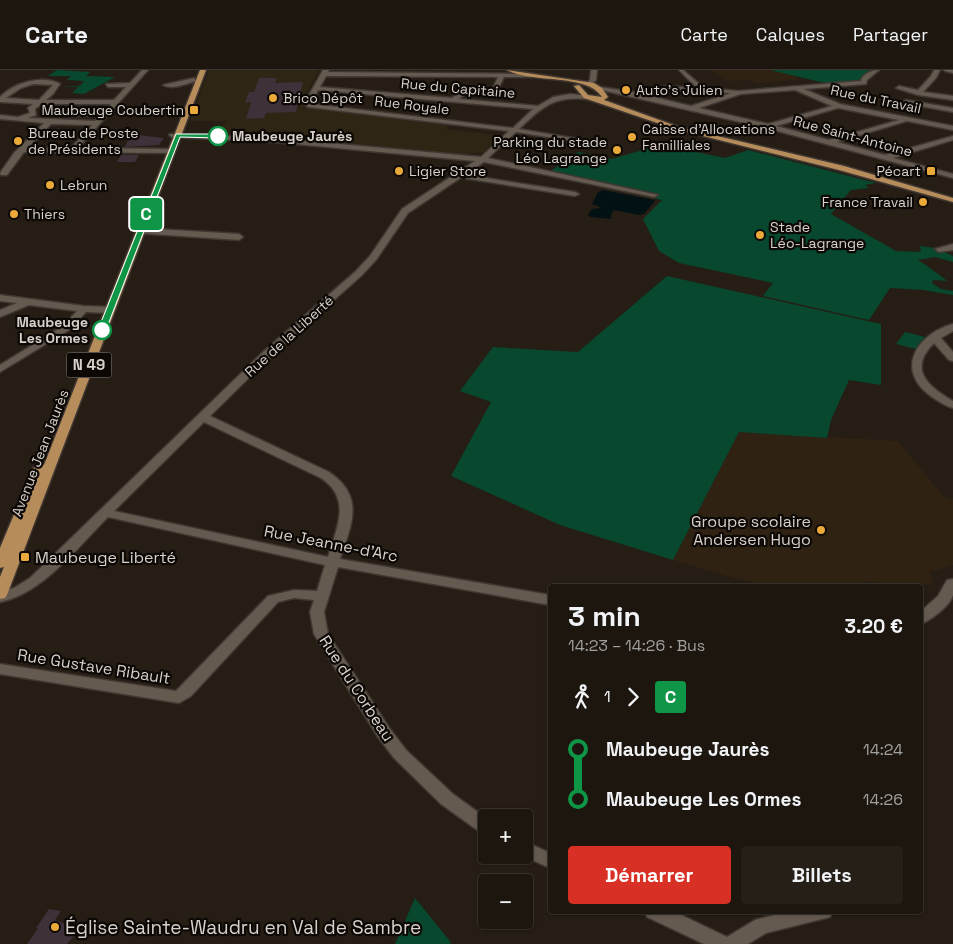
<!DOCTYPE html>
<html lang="fr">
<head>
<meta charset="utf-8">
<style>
  body { margin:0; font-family:"Space Grotesk",sans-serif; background:#251f18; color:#f1f3f6; height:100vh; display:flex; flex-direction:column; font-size:19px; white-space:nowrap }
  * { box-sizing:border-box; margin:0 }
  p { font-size:16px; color:#a09f9e }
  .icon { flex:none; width:28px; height:28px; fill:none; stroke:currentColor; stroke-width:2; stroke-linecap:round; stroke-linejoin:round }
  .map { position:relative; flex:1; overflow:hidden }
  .details { position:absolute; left:548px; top:514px; width:375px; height:330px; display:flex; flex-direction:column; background:#1c160f; border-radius:5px; box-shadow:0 1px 4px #0004,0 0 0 1px #3a352f }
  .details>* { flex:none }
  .badge { padding:0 10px; border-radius:4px; font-size:18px; line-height:32px }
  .buttons { position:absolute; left:478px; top:739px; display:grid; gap:10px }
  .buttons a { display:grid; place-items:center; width:55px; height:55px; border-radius:5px; background:#1c160f; box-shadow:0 1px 4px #0004,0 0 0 1px #3a352f; font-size:25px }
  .map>.badge { position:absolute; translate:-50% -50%; box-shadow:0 0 0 2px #fff }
  .legs { display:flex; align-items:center; gap:8px; height:55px; padding:0 20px; font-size:16px }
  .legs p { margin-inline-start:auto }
  .headline { display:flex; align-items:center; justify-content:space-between; height:85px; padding:0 20px }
  h1 { font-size:28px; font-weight:600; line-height:38px }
  .button { display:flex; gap:10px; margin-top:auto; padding:10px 20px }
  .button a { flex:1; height:58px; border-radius:5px; background:#d93025; color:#fff; font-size:20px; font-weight:600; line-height:58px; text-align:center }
  .button a+a { background:#251f18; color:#f1f3f6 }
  ul { padding:0 20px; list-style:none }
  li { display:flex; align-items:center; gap:18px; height:50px; font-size:19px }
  li i { display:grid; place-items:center; width:8px; height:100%; margin:0 6px; background:currentColor }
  li i::after { content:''; width:12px; height:12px; margin:-6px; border:4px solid; border-radius:50%; background:#1c160f }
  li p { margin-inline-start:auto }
  li:first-child i { background:linear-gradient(#0000 50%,currentColor 0) }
  li:last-child i { background:linear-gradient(currentColor 50%,#0000 0) }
  header { display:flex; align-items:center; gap:30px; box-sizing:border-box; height:70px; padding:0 25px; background:#1c160f; border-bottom:1px solid #3a352f }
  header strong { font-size:24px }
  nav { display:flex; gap:28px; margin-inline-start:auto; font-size:18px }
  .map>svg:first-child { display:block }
  .commercial { fill:#2e2515 }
  .built { fill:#2f2213 }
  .green { fill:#07482e }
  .water { fill:#021214 }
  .building { fill:#3e3139 }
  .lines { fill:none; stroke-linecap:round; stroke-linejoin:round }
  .minor-casing { stroke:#3f3732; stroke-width:3 }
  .major-casing { stroke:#3f3732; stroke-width:3 }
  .minor { fill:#655a4f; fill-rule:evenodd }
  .major { fill:#b78c5b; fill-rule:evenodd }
  .line-1 { fill:#0f9546; stroke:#fff }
  .poi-dot { fill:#eba93a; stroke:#0c0805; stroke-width:2 }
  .stop-1-dot { fill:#fff; stroke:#0f9546; stroke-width:2.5 }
  .labels { text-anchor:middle; stroke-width:4.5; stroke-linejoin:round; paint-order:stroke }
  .far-street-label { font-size:14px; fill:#d7d1ca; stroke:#0c0805 }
  .far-poi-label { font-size:14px; fill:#d7d1ca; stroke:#0c0805; text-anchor:start }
  .far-stop-label { font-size:14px; font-weight:bold; fill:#d7d1ca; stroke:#0c0805; text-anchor:start }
  .shield { fill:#0c0805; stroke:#9a958f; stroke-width:1 }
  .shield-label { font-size:15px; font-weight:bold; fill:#d7d1ca }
  .poi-label { font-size:16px; fill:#d7d1ca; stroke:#0c0805; text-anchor:end }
  .street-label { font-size:16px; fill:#d7d1ca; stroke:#0c0805 }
  .near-poi-label { font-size:19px; fill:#d7d1ca; stroke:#0c0805; text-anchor:start }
</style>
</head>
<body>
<header>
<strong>Carte</strong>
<nav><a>Carte</a><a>Calques</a><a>Partager</a></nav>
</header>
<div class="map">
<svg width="953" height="874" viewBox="0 0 953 874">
  <rect width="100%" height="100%" fill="#261d14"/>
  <path class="commercial" d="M209,0H319L307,22L303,37L450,54L446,59L500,65L484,82L463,85L215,64L227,51H190Z"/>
  <path class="built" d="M711,0H770L792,5L800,10L756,13L751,10L727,11Z
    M739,362L898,371L943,426L953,429V495L930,502L933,515L865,512L850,516H762L673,490Z"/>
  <path class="green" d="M57,0L90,2L86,6L115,7L84,24L72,23L78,17H59L80,16L84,11L67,10L71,6H48Z
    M770,0H875L859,13L833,15Z
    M669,72L694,79L691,81L725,88L748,80L876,113L865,115L869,118L851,120L831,144L896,181L921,182L920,176L935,178L953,186V192L935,187L918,190C927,196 939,204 947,211L933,210L932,213L941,219L953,221V225L923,220L890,218L869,250L763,226L773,213L679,193L659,181L643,149L662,130L546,104L578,82L612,89Z
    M667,206L881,254V315L849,310L831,350L827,368L739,362L673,490L560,455L451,406L491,332L460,321L493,277L578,282Z
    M905,262L925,267L916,279L896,274Z
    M415,828L449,870L451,874H395Z"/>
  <path class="water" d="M603,120L654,130L655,131L644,144L639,145L614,140L611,145V149L591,147L588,145L592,139L602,138L592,134L598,122Z"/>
  <path class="building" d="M259,8H277L275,13L303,12L296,42L266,43L264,48L246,49L251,32L245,33L249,22H254Z
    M139,65L146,66L164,68L159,75L125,77L129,68H136Z
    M121,85H139L135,92H117Z
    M49,839L61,841L55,850L80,859L67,874H27L38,858H36Z"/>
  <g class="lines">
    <defs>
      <path id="minor" d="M142,0H148L78,78L171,79H174V83L24,82L7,105H1L0,103L14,83L44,53L0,49V45L18,47L30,43L28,38L33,34L0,32V27C13,13 43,4 60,14L53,24L46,30H114L126,17H108L106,14L130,13ZM34,14L53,15L39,30L6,28L21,18ZM41,34H111L104,42H69L66,44L69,46H100L95,51L28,48L36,45L35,39ZM51,54L92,55L71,78H28Z
        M323,0H329L328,2L534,4L532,7H504L497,21L466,23L459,29L538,36L553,27L570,24L588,26V28L586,29C554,26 542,37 519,59L608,74L604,76L516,62L488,88L658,125L654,127L484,92L408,143L376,190L361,206L270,287L210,346L329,402C366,427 351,455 340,489L550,525V535L338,497L324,542L328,564L390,659L406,680L453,724L486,748V764L480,762L441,734L394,688L378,667L314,564L310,542L314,530L294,528L278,532L191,626L179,633L0,604V594L176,621L268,526L294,520L317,521L325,495L108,447C78,477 42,524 0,532V522L14,518L30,508L262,283L355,202L370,186L402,139L475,91L274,72L172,67L169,65L170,64L274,68L481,87L509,61L308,37L304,34ZM326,6L498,7L493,18L462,20L452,28L320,17ZM318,20L533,39L513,58L312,34ZM204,352L321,408C352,429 337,457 328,487L114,441Z
        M591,0H597L596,10L590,15L587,13L590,10Z
        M679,0H683L704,18L738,21L861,11C862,4 872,0 879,0L867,10L866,14L804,19L840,34L953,56V60L907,51L837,72L885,85L953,66V70L893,88L953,104V108L766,58L597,19L600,17L633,22L691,36L731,23L662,19L664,16L697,18ZM795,20L832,36L768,54L699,38L741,24ZM838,38L899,50L829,70L776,56Z
        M934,0H940L936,8L923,22L953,26V30L918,25L896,18L899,16L918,20L931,6Z
        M944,0H953V3L945,1Z
        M194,8L196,11C186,14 172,20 163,15Z
        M906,30L953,38V42L904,33V31Z
        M467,105L575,122L579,124L575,126L470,109H467Z
        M140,158L239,164L243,167L239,170L137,163L136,161Z
        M953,174V180L939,182L935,179Z
        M0,225L84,236L110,237L115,240L110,243L86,242L69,260L0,302V295L63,256L77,241L29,235L0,247V240L17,233L0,231Z
        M953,254V261L941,268L953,282V291L949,290L934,273C908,299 927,316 953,331V338C946,336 939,332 932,327C894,301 916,264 953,254Z
        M953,509C953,514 953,520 953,525C950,536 930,551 920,554V542L938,526L947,510Z
        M524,771L550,783V798L521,785H524Z
        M645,841H673L727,867L755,850L789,841H832L830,847L766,863L748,874H704L647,847Z"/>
      <path id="major" d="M200,0H206L7,525L5,528L0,529V507L4,497L0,498V478L34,397L40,393L44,395Z
        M507,0L594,13L602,18L608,27L604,30L679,57L844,96L953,128V132L839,100L675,59L584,28L574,16L579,15L588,25L602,27C587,3 532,14 507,0Z"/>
    </defs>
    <use href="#minor" class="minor-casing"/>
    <use href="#major" class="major-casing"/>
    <use href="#minor" class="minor"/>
    <use href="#major" class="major"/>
  </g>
  <path class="line-1" d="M176,64H218L221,66L218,68L180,67L106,260L99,262L98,260Z"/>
  <g class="poi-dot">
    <circle cx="626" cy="20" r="5"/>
    <circle cx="273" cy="28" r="5"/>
    <rect x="189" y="35" width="10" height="10" rx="2.5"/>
    <circle cx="632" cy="67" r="5"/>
    <circle cx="18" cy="71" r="5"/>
    <circle cx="617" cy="80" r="5"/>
    <circle cx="399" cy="101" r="5"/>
    <rect x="926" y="96" width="10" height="10" rx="2.5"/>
    <circle cx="50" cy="115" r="5"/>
    <circle cx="923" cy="132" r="5"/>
    <circle cx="14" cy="144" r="5"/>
    <circle cx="760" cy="165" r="5"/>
    <circle cx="821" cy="460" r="5"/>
    <rect x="20" y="482" width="10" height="10" rx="2.5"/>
    <circle cx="55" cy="857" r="5"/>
  </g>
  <g class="stop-1-dot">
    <circle cx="218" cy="66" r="9"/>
    <circle cx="102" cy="260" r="9"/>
  </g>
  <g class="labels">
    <g class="far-street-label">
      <text transform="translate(458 18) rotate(5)" y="5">Rue du Capitaine</text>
      <text transform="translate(876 29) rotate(12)" y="5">Rue du Travail</text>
      <text transform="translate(412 35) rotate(7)" y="5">Rue Royale</text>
      <text transform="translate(853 66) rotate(15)" y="5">Rue Saint-Antoine</text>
      <text transform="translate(289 266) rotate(-42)" y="5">Rue de la Liberté</text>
      <text transform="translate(40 383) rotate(-69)" y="5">Avenue Jean Jaurès</text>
    </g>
    <g class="far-poi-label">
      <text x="636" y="25">Auto's Julien</text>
      <text x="283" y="33">Brico Dépôt</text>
      <text x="184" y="45" text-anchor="end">Maubeuge Coubertin</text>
      <text x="642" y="64">Caisse d'Allocations<tspan x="642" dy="16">Familliales</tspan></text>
      <text x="28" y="68">Bureau de Poste<tspan x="28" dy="16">de Présidents</tspan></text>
      <text x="607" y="77" text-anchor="end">Parking du stade<tspan x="607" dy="16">Léo Lagrange</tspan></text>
      <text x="409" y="106">Ligier Store</text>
      <text x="921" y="106" text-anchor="end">Pécart</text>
      <text x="60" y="120">Lebrun</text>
      <text x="913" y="137" text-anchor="end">France Travail</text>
      <text x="24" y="149">Thiers</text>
      <text x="770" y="162">Stade<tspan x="770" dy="16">Léo-Lagrange</tspan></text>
    </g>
    <g class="far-stop-label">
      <text x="232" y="71">Maubeuge Jaurès</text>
      <text x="88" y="257" text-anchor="end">Maubeuge<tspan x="88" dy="16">Les Ormes</tspan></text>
    </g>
    <rect class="shield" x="66.5" y="282.5" width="45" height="25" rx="4"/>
    <g class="shield-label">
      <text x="89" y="300">N 49</text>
    </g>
    <g class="poi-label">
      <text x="811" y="457">Groupe scolaire<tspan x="811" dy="18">Andersen Hugo</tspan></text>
      <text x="35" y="493" text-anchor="start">Maubeuge Liberté</text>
    </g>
    <g class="street-label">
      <text transform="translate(331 473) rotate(11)" y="6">Rue Jeanne-d'Arc</text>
      <text transform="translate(94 596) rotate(9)" y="6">Rue Gustave Ribault</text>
      <text transform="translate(357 618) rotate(57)" y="6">Rue du Corbeau</text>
    </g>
    <g class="near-poi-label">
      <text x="65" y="864">Église Sainte-Waudru en Val de Sambre</text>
    </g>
  </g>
</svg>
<div class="buttons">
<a>+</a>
<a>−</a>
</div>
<b class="badge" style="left:146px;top:144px;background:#0f9546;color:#fff">C</b>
<section class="details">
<div class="headline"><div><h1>3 min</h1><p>14:23 – 14:26 · Bus</p></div><b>3.20 €</b></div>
<div class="legs"><svg class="icon" aria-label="walk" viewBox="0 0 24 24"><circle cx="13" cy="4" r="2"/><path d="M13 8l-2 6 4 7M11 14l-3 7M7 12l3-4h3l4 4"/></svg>1<svg class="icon" aria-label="forward" viewBox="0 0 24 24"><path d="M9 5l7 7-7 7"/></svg><b class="badge" style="background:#0f9546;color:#fff">C</b></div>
<ul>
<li><i style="color:#0f9546"></i><b>Maubeuge Jaurès</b><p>14:24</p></li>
<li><i style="color:#0f9546"></i><b>Maubeuge Les Ormes</b><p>14:26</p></li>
</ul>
<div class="button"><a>Démarrer</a><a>Billets</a></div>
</section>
</div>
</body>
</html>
